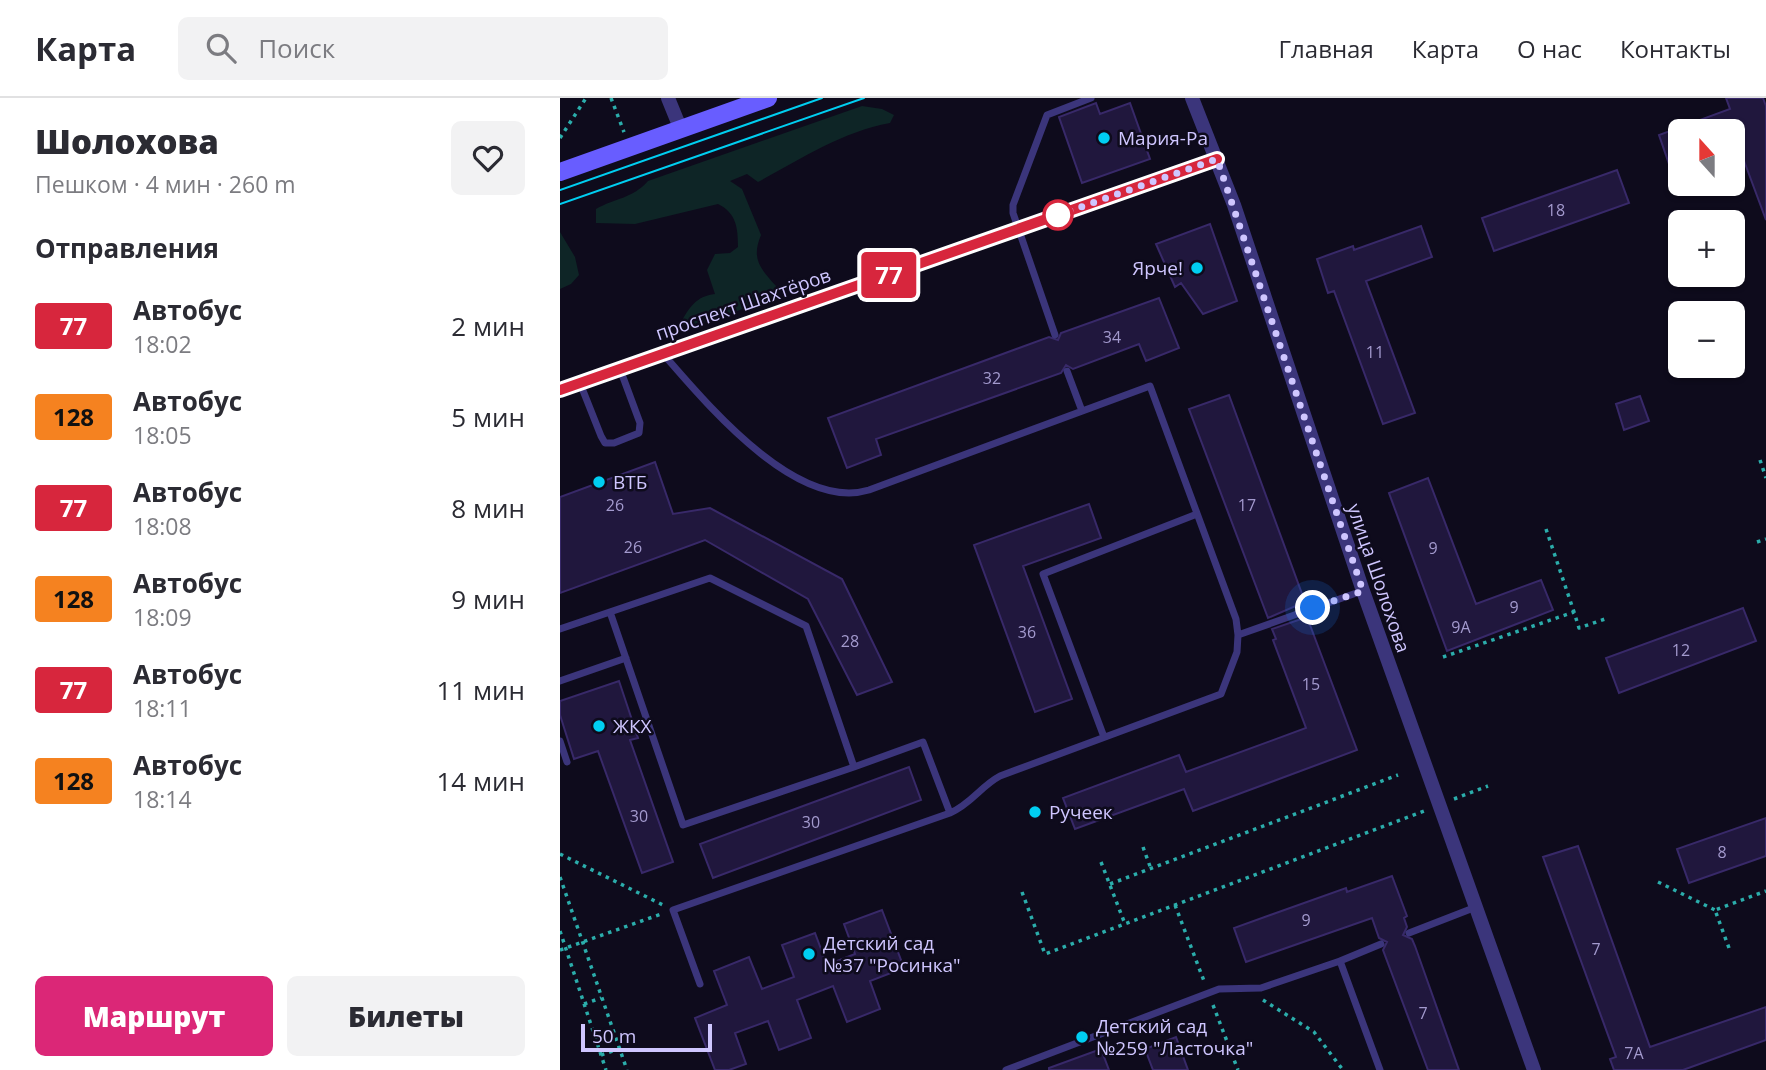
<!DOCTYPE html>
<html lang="ru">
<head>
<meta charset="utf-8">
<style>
  body { margin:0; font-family:"Open Sans",sans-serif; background:#f2f2f3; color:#2b2b33; height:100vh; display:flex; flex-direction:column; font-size:26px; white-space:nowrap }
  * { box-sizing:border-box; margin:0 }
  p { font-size:23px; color:#7c7c81 }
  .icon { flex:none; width:38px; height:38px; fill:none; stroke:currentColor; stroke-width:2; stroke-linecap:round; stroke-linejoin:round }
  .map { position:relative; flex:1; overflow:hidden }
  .sheet { display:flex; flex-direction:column; background:#fff; width:560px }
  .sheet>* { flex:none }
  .badge { padding:0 14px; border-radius:5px; font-size:24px; line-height:46px }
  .needle { width:46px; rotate:339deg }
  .buttons { position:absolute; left:1108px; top:21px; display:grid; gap:14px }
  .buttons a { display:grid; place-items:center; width:77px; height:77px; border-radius:10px; background:#fff; box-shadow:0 2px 5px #0004; font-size:35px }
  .scale { position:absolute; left:21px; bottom:18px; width:131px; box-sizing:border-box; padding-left:7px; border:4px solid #cfc6ff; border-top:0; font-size:19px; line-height:24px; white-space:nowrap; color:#cfc6ff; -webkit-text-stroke:5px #0e0b1c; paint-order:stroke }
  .you { position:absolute; width:35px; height:35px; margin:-18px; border:5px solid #fff; border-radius:50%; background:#1a73e8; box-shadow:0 0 0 10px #1a73e833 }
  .map>.badge { position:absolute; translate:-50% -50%; box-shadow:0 0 0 4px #fff }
  h2 { padding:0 35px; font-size:26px; line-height:63px }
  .round { display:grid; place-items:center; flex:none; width:74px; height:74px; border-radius:10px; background:#f2f2f3 }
  .summary { display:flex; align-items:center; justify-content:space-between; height:119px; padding:0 35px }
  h1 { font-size:33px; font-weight:800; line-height:52px }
  .button { display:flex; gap:14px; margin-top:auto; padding:14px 35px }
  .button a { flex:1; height:80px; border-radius:10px; background:#db2777; color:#fff; font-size:28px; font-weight:800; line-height:80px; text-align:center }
  .button a+a { background:#f2f2f3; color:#2b2b33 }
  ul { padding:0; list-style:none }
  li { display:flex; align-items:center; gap:21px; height:91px; padding:0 35px }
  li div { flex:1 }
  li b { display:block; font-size:26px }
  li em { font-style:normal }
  li .badge { min-width:77px; font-weight:700; text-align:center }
  header { display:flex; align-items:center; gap:42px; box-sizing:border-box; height:98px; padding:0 35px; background:#fff; border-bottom:2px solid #e1e1e2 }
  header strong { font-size:33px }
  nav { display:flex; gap:38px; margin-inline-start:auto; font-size:24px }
  .search { width:490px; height:63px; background:#f2f2f3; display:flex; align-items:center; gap:18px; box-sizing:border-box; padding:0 24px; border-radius:10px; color:#7c7c81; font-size:26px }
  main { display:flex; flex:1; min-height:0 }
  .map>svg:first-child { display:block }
  .green { fill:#0e2526 }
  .building { fill:#20173d; stroke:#382969; stroke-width:2 }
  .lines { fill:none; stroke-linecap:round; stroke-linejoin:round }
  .path { stroke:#2badab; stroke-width:3.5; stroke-dasharray:3.5 5; stroke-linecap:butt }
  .service { stroke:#3b357b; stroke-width:7 }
  .minor { stroke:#3b357b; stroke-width:14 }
  .secondary { stroke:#685dff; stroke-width:18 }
  .tram { stroke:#00cef1; stroke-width:2 }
  .line-casing { stroke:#fff; stroke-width:16 }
  .line { stroke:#d7263d; stroke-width:10 }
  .walk { stroke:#cfc6ff; stroke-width:7; stroke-dasharray:0 12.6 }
  .poi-dot { fill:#00cef1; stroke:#0e0b1c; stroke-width:2.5 }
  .stop-dot { fill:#fff; stroke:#d7263d; stroke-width:3.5 }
  .labels { text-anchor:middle; stroke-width:5; stroke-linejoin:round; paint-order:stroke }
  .number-label { font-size:16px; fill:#a39ace }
  .poi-label { font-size:19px; fill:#cfc6ff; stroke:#0e0b1c; text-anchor:start }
  .street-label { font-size:19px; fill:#cfc6ff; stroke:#0e0b1c }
</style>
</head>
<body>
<header>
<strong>Карта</strong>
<div class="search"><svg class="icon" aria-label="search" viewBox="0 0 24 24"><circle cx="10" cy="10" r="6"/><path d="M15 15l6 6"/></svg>Поиск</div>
<nav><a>Главная</a><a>Карта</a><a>О нас</a><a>Контакты</a></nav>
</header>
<main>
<section class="sheet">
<div class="summary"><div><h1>Шолохова</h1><p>Пешком · 4 мин · 260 m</p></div><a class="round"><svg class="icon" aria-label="heart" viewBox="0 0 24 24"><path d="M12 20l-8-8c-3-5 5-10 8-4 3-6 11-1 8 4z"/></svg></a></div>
<h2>Отправления</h2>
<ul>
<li><span class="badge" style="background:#d7263d;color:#fff">77</span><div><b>Автобус</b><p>18:02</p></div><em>2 мин</em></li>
<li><span class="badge" style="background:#f58220;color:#111">128</span><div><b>Автобус</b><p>18:05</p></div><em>5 мин</em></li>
<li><span class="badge" style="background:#d7263d;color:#fff">77</span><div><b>Автобус</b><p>18:08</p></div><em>8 мин</em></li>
<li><span class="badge" style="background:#f58220;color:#111">128</span><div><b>Автобус</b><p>18:09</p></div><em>9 мин</em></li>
<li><span class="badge" style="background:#d7263d;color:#fff">77</span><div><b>Автобус</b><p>18:11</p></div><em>11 мин</em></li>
<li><span class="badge" style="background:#f58220;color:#111">128</span><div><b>Автобус</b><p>18:14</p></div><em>14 мин</em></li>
</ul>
<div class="button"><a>Маршрут</a><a>Билеты</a></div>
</section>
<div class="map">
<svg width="1206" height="972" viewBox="0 0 1206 972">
  <rect width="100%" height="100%" fill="#0e0b1c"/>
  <path class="green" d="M302,8L322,11L334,17L330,25C281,34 241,61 198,84L187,76L170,83L182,91L201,137C191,161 200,170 216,188L213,195C183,210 154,229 120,226C129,210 136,198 155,196L147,172L155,156L170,155L178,149C178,129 176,115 158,106L75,126L36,125V111C55,100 72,101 88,83Z
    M0,134L15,159L19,177L11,186L0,191Z"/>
  <path class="building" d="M1166,0H1203L1206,8V122L1177,44L1172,46V33H1120L1118,92L1099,37L1170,11Z
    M536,5L540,16L570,5L590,61L522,85L499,19Z
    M1057,72L1069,105L934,153L922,120Z
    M650,126L677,203L643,216L621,185L615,189L596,146Z
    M861,128L872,159L806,183L855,315L823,326L774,193L768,195L757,161L793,148L794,152Z
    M599,200L619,250L586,263L579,246L513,271L506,267L501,275L316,341L321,357L287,370L268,320L489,239L498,242L501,235Z
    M669,297L745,504L708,520L629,311Z
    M1080,298L1089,323L1064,332L1056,306Z
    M95,364L113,416L150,410L282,481L332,584L297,597L248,501L145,442L0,495V399Z
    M868,380L916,506L981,482L993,512L887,553L829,395Z
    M529,406L541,440L463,468L512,601L475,614L414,447Z
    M1183,510L1196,543L1059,595L1046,560Z
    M747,519L797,652L633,713L624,691L515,731L503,700L619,657L626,674L746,630L713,542L716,541L712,531Z
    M59,583L78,640L70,642L113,764L82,775L38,653L14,661L0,617V603Z
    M349,669L361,702L153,780L140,746Z
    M1206,720V758L1129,785L1117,751Z
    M1018,748L1090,949L1206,909V942L1123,972H1054L1050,961L1056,959L983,759Z
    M832,778L847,818L844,820L847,829L843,837L852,841L855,848L899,972H868L823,852L827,844L819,840L812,820L686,864L674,830L786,790L787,794Z
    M322,812L344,870L310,883L320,911L287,924L273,888L237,902L251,940L219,952L208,923L175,935L186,966L169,972H155L135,920L167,907L154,873L189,859L202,891L234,879L222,847L255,835L267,867L295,856L284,826Z
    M616,939L628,972H593L585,951Z
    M541,951L549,972H489V970Z"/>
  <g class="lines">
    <path class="path" d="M51,0L64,34
      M0,40L26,0
      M1200,362L1206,380
      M986,431L1014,514
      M1197,444L1206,441
      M883,559L1014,514L1019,530L1045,521
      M894,701L928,688
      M583,749L591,771
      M0,756L103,807
      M541,764L565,826
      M0,779L67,972
      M1098,784L1155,812
      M550,786L838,677
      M462,794L485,856L867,712
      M615,807L644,883
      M0,833L46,972
      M1169,850L1155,812L1206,793
      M0,852L104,815
      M703,902L754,934L783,972
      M24,906L41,900
      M653,907L678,972
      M41,957L59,951"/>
    <path class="service" d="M495,237L453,115V107L487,17L531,0
      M104,257C146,305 236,414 309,392L590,288L676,521L678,537
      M507,273L522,313
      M20,285L41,338L45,345H54L79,335L80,325L60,271
      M50,514L123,727L294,669
      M0,531L150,480L246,528L294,669L363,644L390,715C411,706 421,688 440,678L661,596L677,554L678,537L802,493
      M0,583L66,560
      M544,639L483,476L637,416
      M0,643L7,664
      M849,835L916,809
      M140,886L113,812L390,715
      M446,972L659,891L701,890L780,863
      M820,972L780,863L821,846"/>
    <path class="minor" d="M108,0L121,32
      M632,0L674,107L803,493L974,972
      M0,292L657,61"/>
    <path class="secondary" d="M0,74L208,0"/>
    <path class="tram" d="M0,92L262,0
      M0,106L304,0"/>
  </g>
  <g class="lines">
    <defs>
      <path id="line" d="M0,292L657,61"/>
    </defs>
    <use href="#line" class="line-casing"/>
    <use href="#line" class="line"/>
    <path class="walk" d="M498,117L657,61L803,493L753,510"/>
  </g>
  <g class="poi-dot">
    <circle cx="544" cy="40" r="7"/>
    <circle cx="637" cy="170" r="7"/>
    <circle cx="39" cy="384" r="7"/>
    <circle cx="39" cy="628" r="7"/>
    <circle cx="475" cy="714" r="7"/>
    <circle cx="249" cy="856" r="7"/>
    <circle cx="522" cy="939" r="7"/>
  </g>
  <circle class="stop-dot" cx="498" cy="117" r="14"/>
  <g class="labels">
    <g class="number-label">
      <text x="996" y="118">18</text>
      <text x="552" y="245">34</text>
      <text x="815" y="260">11</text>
      <text x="432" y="286">32</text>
      <text x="55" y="413">26</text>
      <text x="687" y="413">17</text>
      <text x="73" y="455">26</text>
      <text x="873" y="456">9</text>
      <text x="954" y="515">9</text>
      <text x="901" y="535">9А</text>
      <text x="467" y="540">36</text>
      <text x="290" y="549">28</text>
      <text x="1121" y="558">12</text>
      <text x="751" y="592">15</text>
      <text x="79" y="724">30</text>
      <text x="251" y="730">30</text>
      <text x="1162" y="760">8</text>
      <text x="746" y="828">9</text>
      <text x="1036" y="857">7</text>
      <text x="863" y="921">7</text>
      <text x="1074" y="961">7А</text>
    </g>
    <g class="poi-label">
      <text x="558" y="47">Мария-Ра</text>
      <text x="623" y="177" text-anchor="end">Ярче!</text>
      <text x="53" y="391">ВТБ</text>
      <text x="53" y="635">ЖКХ</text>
      <text x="489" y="721">Ручеек</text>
      <text x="263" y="852">Детский сад<tspan x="263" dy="22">№37 "Росинка"</tspan></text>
      <text x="536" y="935">Детский сад<tspan x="536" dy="22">№259 "Ласточка"</tspan></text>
    </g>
    <g class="street-label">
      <text transform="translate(183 206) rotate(-19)" y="7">проспект Шахтёров</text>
      <text transform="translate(819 480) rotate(71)" y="7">улица Шолохова</text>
    </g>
  </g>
</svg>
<div class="buttons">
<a><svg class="needle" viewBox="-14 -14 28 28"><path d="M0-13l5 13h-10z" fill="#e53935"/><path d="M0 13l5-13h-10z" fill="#7c7c81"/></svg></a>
<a>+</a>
<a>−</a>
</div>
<div class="scale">50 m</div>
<div class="you" style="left:753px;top:510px"></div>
<b class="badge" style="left:329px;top:177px;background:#d7263d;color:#fff">77</b>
</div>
</main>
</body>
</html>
